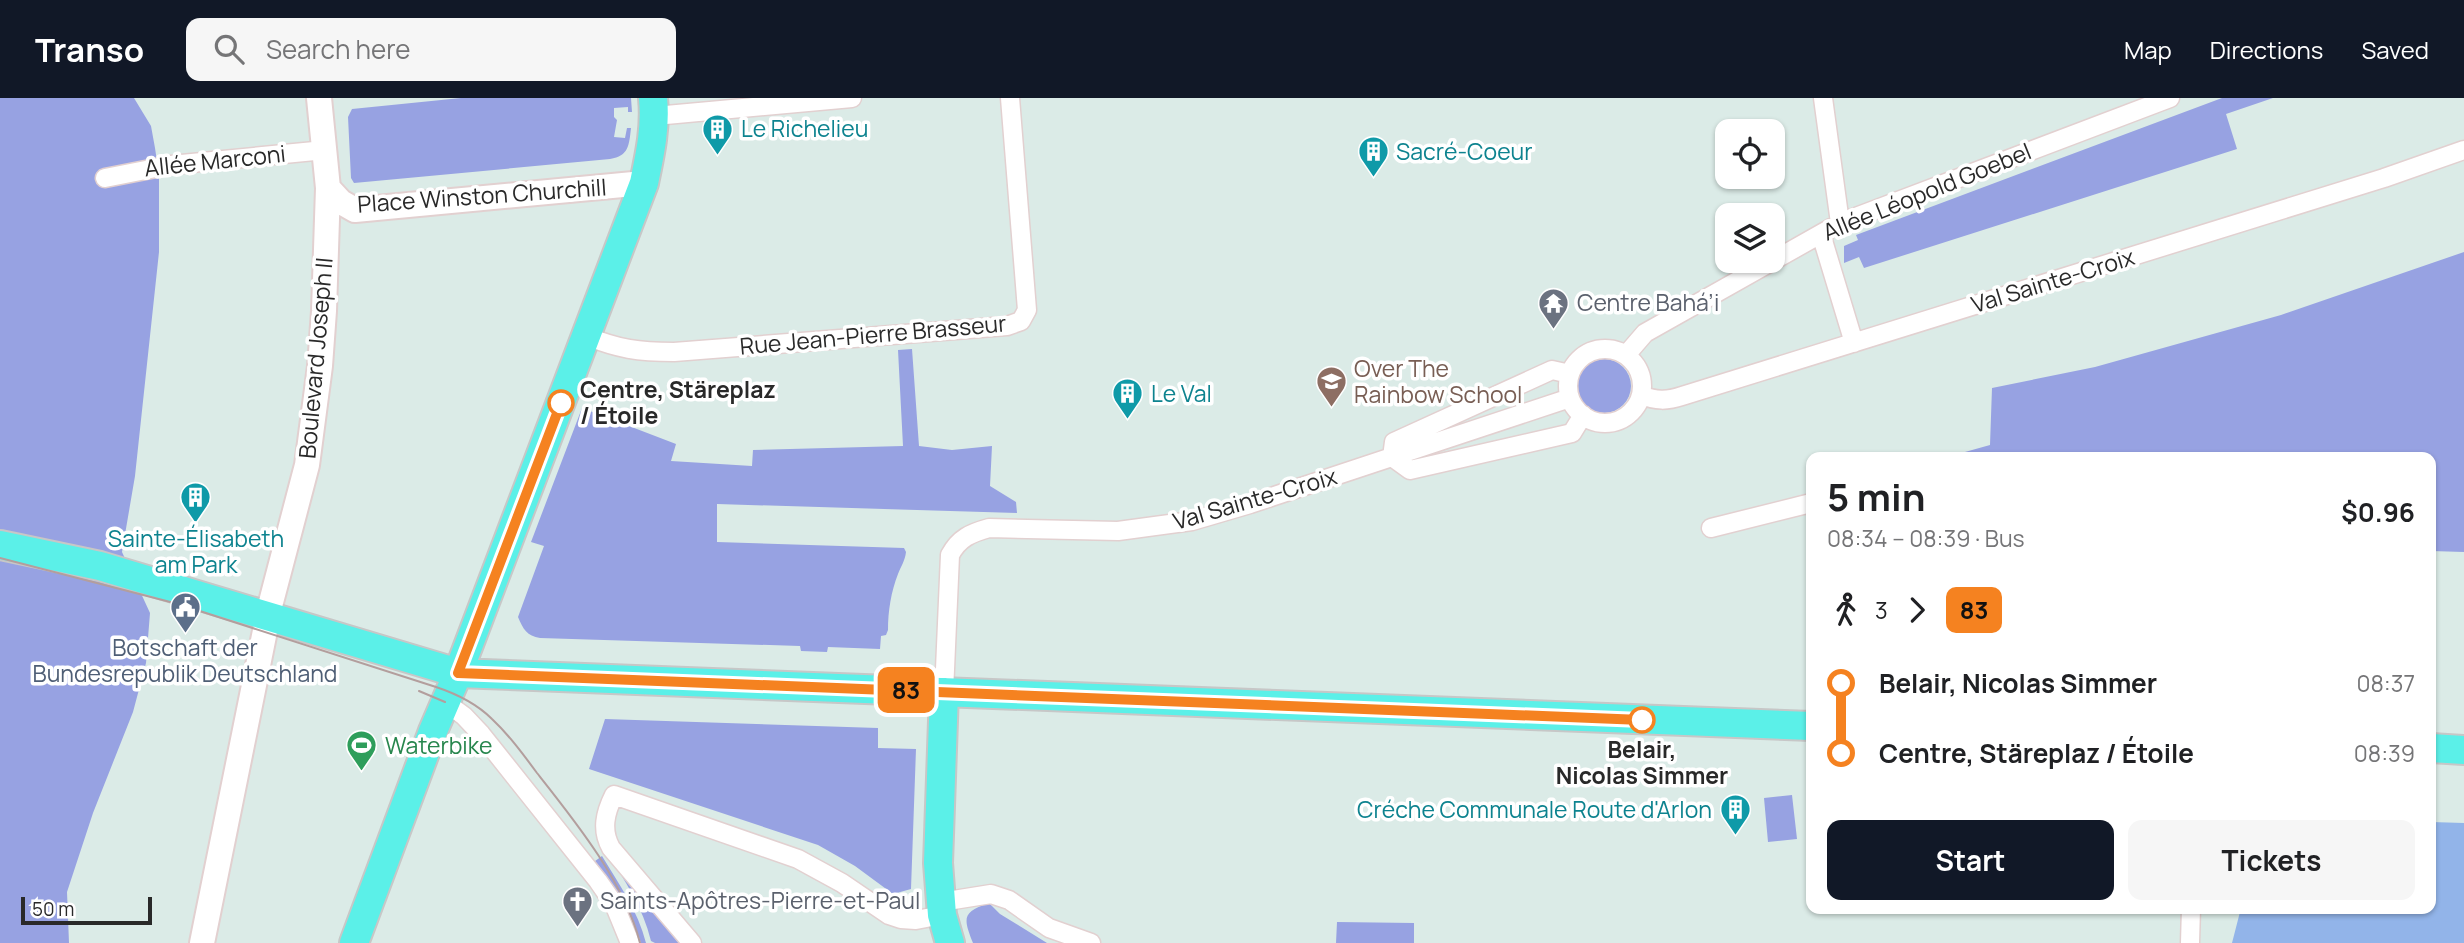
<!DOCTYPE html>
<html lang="en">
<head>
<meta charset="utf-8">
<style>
  body { margin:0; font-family:Manrope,sans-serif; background:#f6f6f6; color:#202124; height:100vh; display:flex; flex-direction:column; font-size:26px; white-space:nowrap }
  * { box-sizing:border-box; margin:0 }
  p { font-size:23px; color:#757577 }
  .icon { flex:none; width:38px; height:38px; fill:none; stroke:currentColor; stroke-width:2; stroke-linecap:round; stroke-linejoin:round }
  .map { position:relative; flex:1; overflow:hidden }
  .panel { position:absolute; left:1806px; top:354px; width:630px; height:462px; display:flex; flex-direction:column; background:#fff; border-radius:14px; box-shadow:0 2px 5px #0004 }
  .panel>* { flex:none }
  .badge { padding:0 14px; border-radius:10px; font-size:24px; line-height:46px }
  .tools { position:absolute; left:1715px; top:21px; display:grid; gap:14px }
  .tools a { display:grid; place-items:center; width:70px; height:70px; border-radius:14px; background:#fff; box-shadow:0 2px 5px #0004; font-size:35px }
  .scale { position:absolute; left:21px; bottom:18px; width:131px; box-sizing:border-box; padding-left:7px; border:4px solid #292929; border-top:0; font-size:19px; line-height:24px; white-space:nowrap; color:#292929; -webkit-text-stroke:5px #fff; paint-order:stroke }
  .map>.badge { position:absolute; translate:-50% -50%; box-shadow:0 0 0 4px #fff }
  .legs { display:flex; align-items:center; gap:10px; height:77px; padding:0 21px; font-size:23px }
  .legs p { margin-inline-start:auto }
  .overview { display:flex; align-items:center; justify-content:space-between; height:119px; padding:0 21px }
  h1 { font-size:38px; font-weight:700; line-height:52px }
  .action { display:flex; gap:14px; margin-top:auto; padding:14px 21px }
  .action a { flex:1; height:80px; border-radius:14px; background:#111827; color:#fff; font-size:28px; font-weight:700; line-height:80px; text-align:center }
  .action a+a { background:#f6f6f6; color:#202124 }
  ul { padding:0 21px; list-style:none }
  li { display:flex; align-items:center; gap:24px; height:70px; font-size:26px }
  li i { display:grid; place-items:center; width:10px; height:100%; margin:0 9px; background:currentColor }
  li i::after { content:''; width:18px; height:18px; margin:-9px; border:5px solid; border-radius:50%; background:#fff }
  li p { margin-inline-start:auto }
  li:first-child i { background:linear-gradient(#0000 50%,currentColor 0) }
  li:last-child i { background:linear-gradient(currentColor 50%,#0000 0) }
  header { display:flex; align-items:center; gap:42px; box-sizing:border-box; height:98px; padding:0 35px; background:#111827; color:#fff }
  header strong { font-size:33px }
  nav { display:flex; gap:38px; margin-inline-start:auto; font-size:24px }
  .search { width:490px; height:63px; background:#f6f6f6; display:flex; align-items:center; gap:18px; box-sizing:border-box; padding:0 24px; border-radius:14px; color:#757577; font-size:26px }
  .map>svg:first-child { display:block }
  .green { fill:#97a2e2 }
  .pitch { fill:#92b4e9 }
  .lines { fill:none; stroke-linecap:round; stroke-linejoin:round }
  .street-casing { stroke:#e2d0d0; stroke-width:21 }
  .secondary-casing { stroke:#e2d0d0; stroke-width:28 }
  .primary-casing { stroke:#c7c7c7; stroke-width:32 }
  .street { stroke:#fff; stroke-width:18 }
  .secondary { stroke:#fff; stroke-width:24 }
  .primary { stroke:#5bf0e8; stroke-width:28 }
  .tram { stroke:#b39e9d; stroke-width:2 }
  .line-1-casing { stroke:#fff; stroke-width:16 }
  .line-1 { stroke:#f58220; stroke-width:10 }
  .stop-1-dot { fill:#fff; stroke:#f58220; stroke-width:3.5 }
  .labels { text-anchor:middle; stroke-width:7; stroke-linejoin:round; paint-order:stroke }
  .culture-label { font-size:23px; fill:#0d838f; stroke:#fff; text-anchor:start }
  .street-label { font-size:23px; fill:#292929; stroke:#fff }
  .worship-label { font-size:23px; fill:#5b616d; stroke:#fff; text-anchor:start }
  .education-label { font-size:23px; fill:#785e54; stroke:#fff; text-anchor:start }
  .stop-label { font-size:23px; font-weight:bold; fill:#292929; stroke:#fff; text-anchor:start }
  .service-label { font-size:23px; fill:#4e5e75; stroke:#fff }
  .leisure-label { font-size:23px; fill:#27864d; stroke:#fff; text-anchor:start }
</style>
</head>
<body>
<header>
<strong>Transo</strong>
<div class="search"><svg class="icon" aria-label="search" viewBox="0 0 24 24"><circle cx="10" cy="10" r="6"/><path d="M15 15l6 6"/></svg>Search here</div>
<nav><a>Map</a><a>Directions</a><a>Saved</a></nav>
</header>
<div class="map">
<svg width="2464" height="845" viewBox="0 0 2464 845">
  <rect width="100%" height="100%" fill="#dbebe7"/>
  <path class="green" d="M0,0H134L151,28L155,50L159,77V154L135,378L122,454L150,515L146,565L133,614L93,715L67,794L69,845H0Z
    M461,0H631L632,14H628V9L614,10V19L617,22L614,39L625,40L627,30H631C629,47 629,58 610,61L354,85L351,80L348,19L352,11Z
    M2222,0H2273L2226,16L2237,51L1864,170L1859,159L1844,165V148L1858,142L1856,137Z
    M2464,154V454L2431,453V359H1947L1990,347L1992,290L2095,269L2281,217Z
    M912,251L919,348L952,352L992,348L990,388L1016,404L1017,415L717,406V444L904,450L906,454C905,463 901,468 898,476C891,494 888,513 888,532L886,537L881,538L880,551L828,549L827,554L801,553L800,548L540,540C527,538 523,531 518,519L544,448L531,444L582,310L676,346L671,363L752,368L753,352L903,348L898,252Z
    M1577 288a27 27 0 1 1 54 0a27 27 0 1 1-54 0Z
    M605,621L878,630V650L916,651L911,791L893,796L855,768L818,747L589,671Z
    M1792,697L1797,741L1768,744L1764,700Z
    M606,754L682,845H655L651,843C643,810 625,782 606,754Z
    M602,758C619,786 638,813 646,845H635L591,766Z
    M989,805L1000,816L1047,845H973C963,820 962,814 989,805Z
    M1337,824L1414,825V845H1336Z"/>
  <path class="pitch" d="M2431,724L2464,725V845H2232L2241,810H2431Z"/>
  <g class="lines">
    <defs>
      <path id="street" d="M1823,0L1840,125
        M655,18L852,0
        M105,80L171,67L325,52
        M1821,136L1854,245
        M586,238C619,251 638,254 674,254L1007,228L1021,223L1027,212L1010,0
        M1568 288a37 37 0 1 1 74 0a37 37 0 1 1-74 0Z
        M1626,257L1645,235L1840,125L2170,0
        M1570,276L1552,272L1394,344L1392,359L1410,372L1572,335L1583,317
        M1641,297C1656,303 1667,303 1682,298L2384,80L2464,52
        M1711,430L1811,405
        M944,594L950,457C959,440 971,435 989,430L1118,433L1192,423L1250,406L1570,300
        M445,604L464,618L481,636L598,783L614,806L630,845
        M941,804L991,796L1009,802L1049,830L1091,845
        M692,845L611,750C601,732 605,715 614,697L798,761L842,785L889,817L901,821L916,822L942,817
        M2190,845L2191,810"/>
      <path id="secondary" d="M328,90L341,104L355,112L644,85
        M202,845L270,508L307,367L320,268L324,213L328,90L319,0"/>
      <path id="primary" d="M0,447L100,468L458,575L1811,628
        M944,594L938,765L942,817L950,845
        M2431,650L2464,652
        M354,845L433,633L458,575L644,85C650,56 656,29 653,0"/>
    </defs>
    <use href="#street" class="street-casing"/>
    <use href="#secondary" class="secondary-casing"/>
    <use href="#primary" class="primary-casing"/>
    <use href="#street" class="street"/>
    <use href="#secondary" class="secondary"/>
    <use href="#primary" class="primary"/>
    <path class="tram" d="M0,460L178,506L436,589C457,596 477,606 492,621C509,637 523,656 537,675C575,723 625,785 640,845
      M419,593L445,604"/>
  </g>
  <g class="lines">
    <defs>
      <path id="line-1" d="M561,305L458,575L1642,622"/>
    </defs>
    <use href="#line-1" class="line-1-casing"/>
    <use href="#line-1" class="line-1"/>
  </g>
  <defs>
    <symbol id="building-pin" viewBox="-11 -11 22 30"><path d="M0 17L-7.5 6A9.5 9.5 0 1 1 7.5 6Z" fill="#0f9aa8" stroke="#fff"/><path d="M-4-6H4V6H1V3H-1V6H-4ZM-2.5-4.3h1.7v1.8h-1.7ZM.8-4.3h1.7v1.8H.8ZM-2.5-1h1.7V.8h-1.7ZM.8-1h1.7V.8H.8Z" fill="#fff"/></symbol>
    <symbol id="temple-pin" viewBox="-11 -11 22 30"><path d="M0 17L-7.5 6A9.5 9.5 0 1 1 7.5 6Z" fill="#6b7280" stroke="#fff"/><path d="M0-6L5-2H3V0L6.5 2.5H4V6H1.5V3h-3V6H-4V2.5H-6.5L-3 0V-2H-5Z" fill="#fff"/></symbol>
    <symbol id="school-pin" viewBox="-11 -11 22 30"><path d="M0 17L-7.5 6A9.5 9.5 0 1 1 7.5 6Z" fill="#8d6e63" stroke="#fff"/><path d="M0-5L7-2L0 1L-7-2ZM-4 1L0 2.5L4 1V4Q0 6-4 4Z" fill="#fff"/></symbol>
    <symbol id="civic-pin" viewBox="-11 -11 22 30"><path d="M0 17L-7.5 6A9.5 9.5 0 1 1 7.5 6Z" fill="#5c6f8a" stroke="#fff"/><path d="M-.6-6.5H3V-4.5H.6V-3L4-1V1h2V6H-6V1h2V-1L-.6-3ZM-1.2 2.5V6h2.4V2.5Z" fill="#fff"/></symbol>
    <symbol id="stadium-pin" viewBox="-11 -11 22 30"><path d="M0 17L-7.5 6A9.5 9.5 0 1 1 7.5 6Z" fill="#2e9e5b" stroke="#fff"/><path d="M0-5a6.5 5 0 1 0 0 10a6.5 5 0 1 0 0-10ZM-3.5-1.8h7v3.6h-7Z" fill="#fff"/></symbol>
    <symbol id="church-pin" viewBox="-11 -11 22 30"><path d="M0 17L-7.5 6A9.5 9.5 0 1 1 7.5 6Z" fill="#6b7280" stroke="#fff"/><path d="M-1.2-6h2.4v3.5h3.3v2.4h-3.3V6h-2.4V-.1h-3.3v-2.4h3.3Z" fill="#fff"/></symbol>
  </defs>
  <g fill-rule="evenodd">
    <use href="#building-pin" x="700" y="14" width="35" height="47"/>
    <use href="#building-pin" x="1356" y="36" width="35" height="47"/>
    <use href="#temple-pin" x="1536" y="188" width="35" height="47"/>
    <use href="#school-pin" x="1314" y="266" width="35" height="47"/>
    <use href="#building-pin" x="1110" y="278" width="35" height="47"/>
    <use href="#building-pin" x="178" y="382" width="35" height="47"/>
    <use href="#civic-pin" x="168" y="492" width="35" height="47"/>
    <use href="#stadium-pin" x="344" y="630" width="35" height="47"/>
    <use href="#building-pin" x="1718" y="694" width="35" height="47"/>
    <use href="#church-pin" x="560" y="786" width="35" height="47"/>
  </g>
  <g class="stop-1-dot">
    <circle cx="561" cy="305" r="12"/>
    <circle cx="1642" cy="622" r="12"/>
  </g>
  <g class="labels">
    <g class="culture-label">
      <text x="741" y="39">Le Richelieu</text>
      <text x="1396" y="62">Sacré-Coeur</text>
      <text x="1151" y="304">Le Val</text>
      <text x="196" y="449" text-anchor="middle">Sainte-Élisabeth<tspan x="196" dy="26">am Park</tspan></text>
      <text x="1712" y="720" text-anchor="end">Créche Communale Route d'Arlon</text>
    </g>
    <g class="street-label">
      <text transform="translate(215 63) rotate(-6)" y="8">Allée Marconi</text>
      <text transform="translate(1927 94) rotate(-22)" y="8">Allée Léopold Goebel</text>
      <text transform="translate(482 98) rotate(-4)" y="8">Place Winston Churchill</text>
      <text transform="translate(2053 183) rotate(-17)" y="8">Val Sainte-Croix</text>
      <text transform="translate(873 237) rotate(-5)" y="8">Rue Jean-Pierre Brasseur</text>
      <text transform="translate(316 260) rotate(-85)" y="8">Boulevard Joseph II</text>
      <text transform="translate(1255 401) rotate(-16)" y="8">Val Sainte-Croix</text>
    </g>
    <g class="worship-label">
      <text x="1577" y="213">Centre Bahá’i</text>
      <text x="600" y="811">Saints-Apôtres-Pierre-et-Paul</text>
    </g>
    <g class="education-label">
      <text x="1354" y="279">Over The<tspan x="1354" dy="26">Rainbow School</tspan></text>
    </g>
    <g class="stop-label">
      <text x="580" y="300">Centre, Stäreplaz<tspan x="580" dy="26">/ Étoile</tspan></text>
      <text x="1642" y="660" text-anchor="middle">Belair,<tspan x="1642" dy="26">Nicolas Simmer</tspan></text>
    </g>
    <g class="service-label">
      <text x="185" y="558">Botschaft der<tspan x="185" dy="26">Bundesrepublik Deutschland</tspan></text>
    </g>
    <g class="leisure-label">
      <text x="385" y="656">Waterbike</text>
    </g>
  </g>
</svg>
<div class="tools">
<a><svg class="icon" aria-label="locate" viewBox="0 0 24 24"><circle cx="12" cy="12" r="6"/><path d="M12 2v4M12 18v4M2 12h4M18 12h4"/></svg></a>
<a><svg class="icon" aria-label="layers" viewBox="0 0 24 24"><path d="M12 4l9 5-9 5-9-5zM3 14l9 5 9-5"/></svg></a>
</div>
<div class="scale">50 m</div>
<b class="badge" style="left:906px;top:592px;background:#f58220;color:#111">83</b>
<section class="panel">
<div class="overview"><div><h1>5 min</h1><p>08:34 – 08:39 · Bus</p></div><b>$0.96</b></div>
<div class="legs"><svg class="icon" aria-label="walk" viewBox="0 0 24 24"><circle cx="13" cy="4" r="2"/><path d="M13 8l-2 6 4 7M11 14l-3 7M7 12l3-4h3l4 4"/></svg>3<svg class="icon" aria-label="forward" viewBox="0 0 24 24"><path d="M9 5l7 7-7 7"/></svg><b class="badge" style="background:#f58220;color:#111">83</b></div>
<ul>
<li><i style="color:#f58220"></i><b>Belair, Nicolas Simmer</b><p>08:37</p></li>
<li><i style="color:#f58220"></i><b>Centre, Stäreplaz / Étoile</b><p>08:39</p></li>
</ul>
<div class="action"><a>Start</a><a>Tickets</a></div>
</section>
</div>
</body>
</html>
